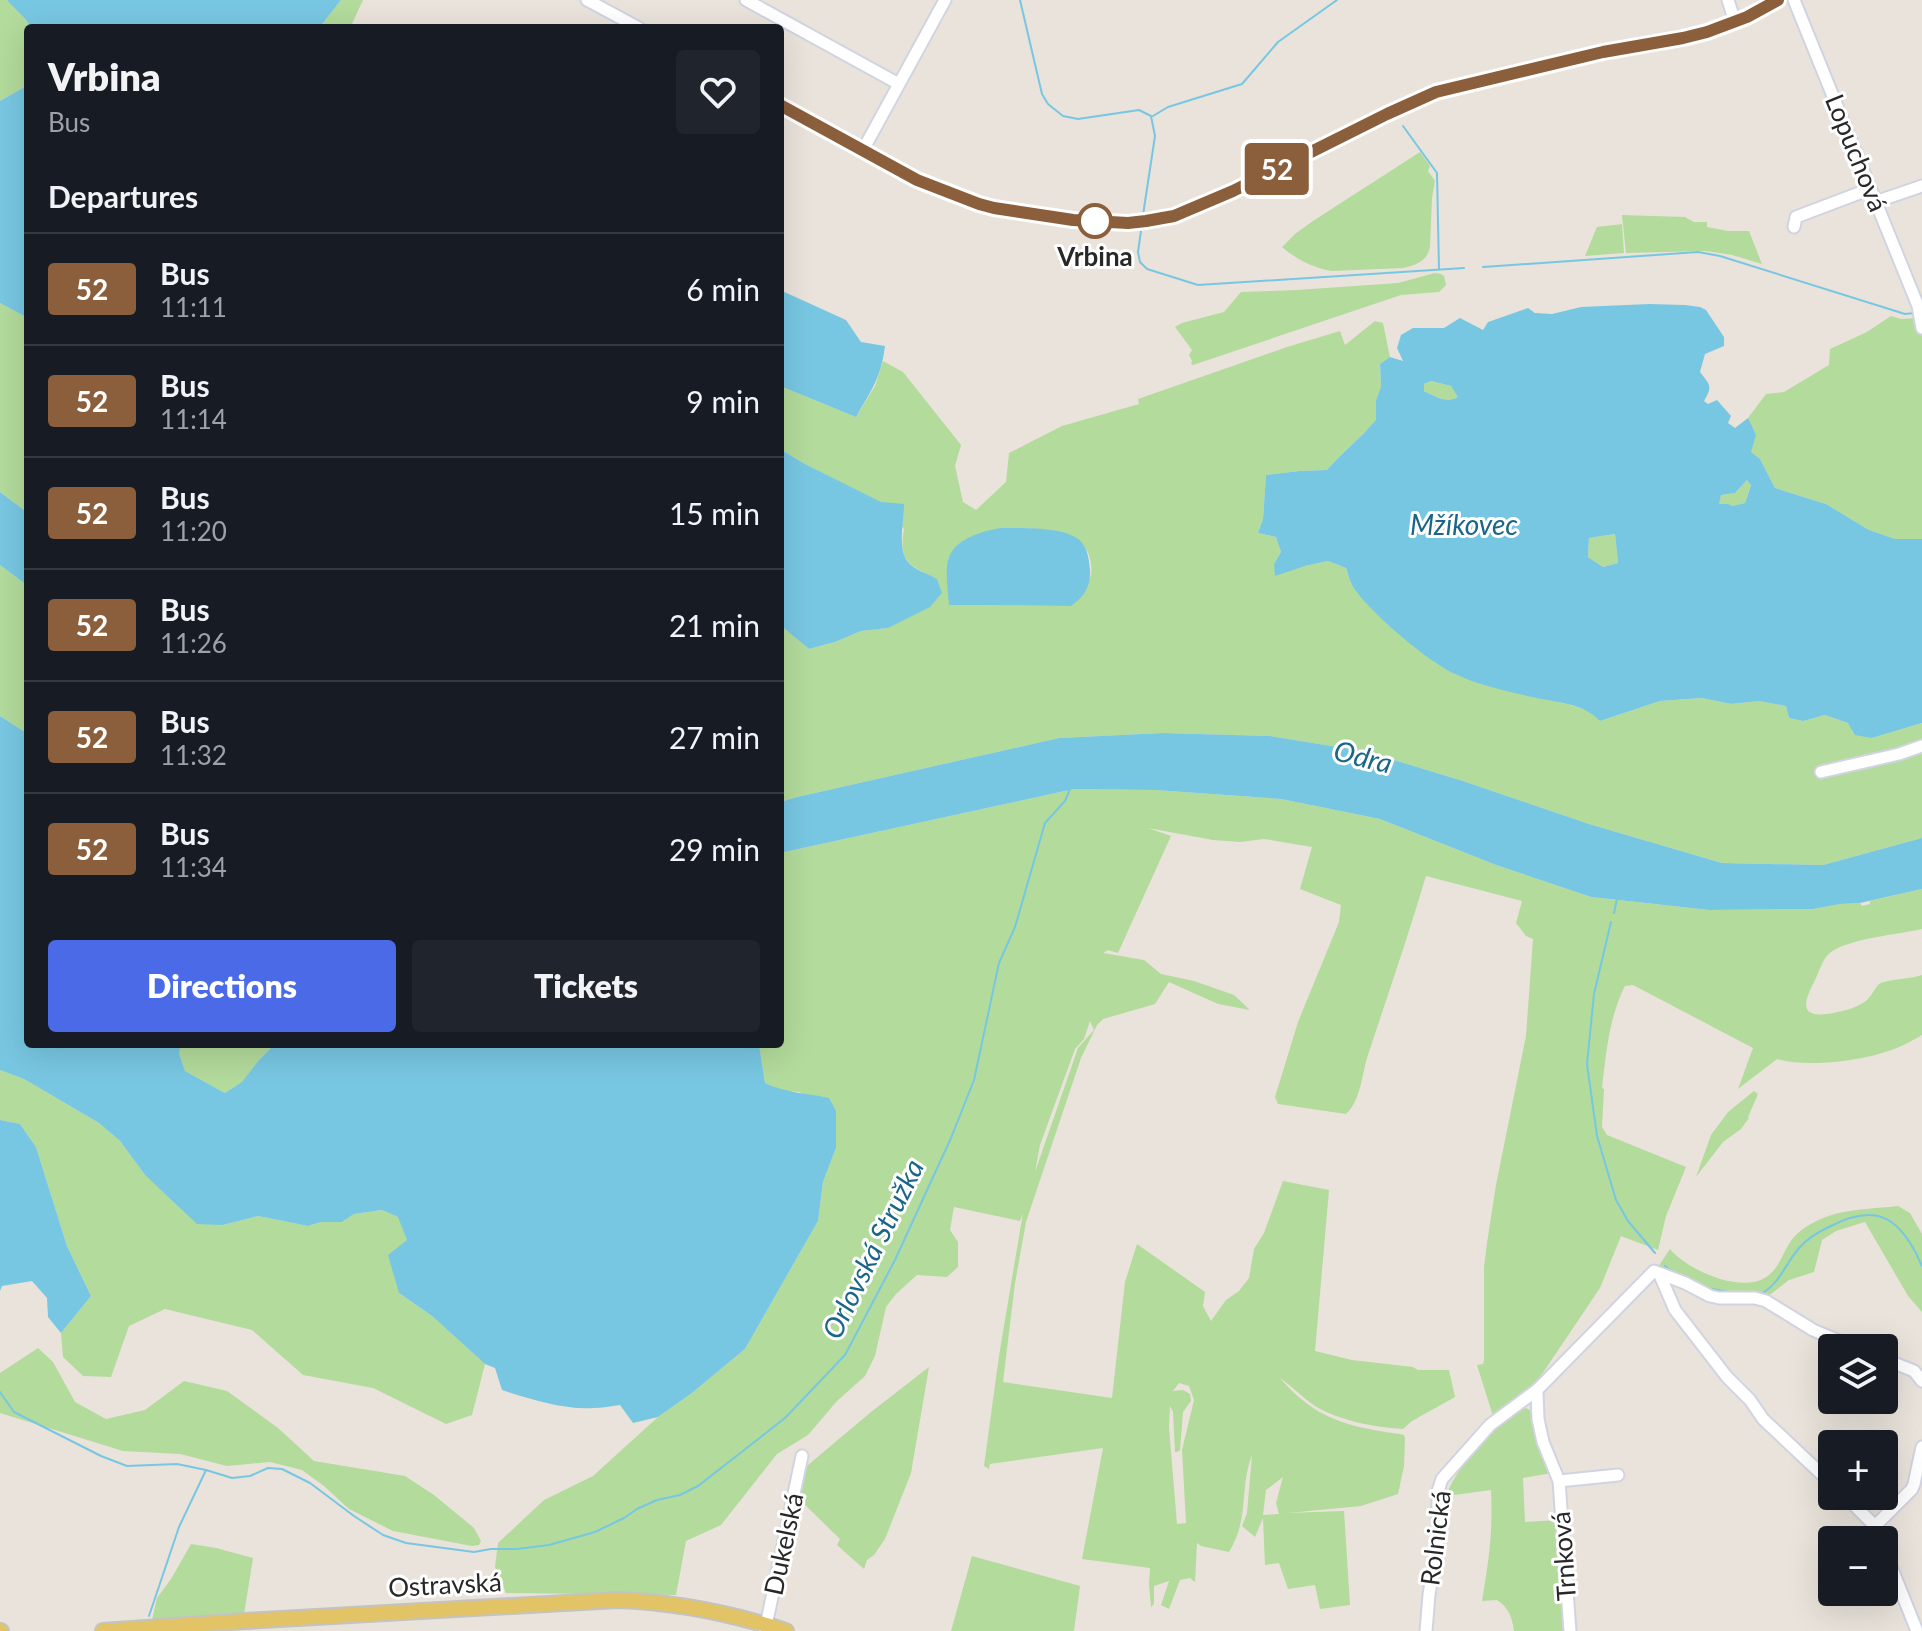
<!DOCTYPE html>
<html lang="en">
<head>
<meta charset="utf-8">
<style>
  body { margin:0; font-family:Lato,sans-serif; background:#20242c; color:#f1f3f6; height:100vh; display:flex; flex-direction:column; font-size:30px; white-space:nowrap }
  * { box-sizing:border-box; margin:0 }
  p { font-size:26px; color:#9ea1a6 }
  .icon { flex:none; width:44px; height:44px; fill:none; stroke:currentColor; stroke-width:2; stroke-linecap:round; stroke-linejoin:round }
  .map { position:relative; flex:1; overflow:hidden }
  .panel { position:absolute; left:24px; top:24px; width:760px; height:1024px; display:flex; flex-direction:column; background:#171b24; border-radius:8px; box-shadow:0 8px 32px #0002 }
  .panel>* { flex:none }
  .badge { padding:0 16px; border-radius:6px; font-size:28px; line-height:52px }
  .controls { position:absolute; left:1818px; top:1334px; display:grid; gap:16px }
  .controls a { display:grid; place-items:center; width:80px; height:80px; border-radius:8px; background:#171b24; box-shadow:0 8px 32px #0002; font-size:40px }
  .map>.badge { position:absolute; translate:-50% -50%; box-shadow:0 0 0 4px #fff }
  h2 { padding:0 24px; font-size:30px; line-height:72px }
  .round { display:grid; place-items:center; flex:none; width:84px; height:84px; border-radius:8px; background:#20242c }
  .overview { display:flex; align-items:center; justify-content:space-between; height:136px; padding:0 24px }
  h1 { font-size:38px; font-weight:800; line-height:60px }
  .action { display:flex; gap:16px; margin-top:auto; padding:16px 24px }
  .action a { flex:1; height:92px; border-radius:8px; background:#4a6ae7; color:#fff; font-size:32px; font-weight:800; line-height:92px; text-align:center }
  .action a+a { background:#20242c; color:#f1f3f6 }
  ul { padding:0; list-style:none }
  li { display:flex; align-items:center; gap:24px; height:112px; padding:0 24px; border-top:2px solid #363941 }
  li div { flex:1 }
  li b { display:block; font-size:30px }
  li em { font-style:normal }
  li .badge { min-width:88px; font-weight:700; text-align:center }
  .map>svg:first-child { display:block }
  .green { fill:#b3db9c; fill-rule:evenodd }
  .water { fill:#78c7e2; fill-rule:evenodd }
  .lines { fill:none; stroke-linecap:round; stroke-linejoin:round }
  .stream { stroke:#78c7e2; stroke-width:2 }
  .minor-casing { stroke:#d1d4e0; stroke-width:15 }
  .major-casing { stroke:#c3c3c3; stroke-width:18 }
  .minor { stroke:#fff; stroke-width:11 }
  .major { stroke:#e2c467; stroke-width:14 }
  .line-casing { stroke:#fff; stroke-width:18 }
  .line { stroke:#8b5e3c; stroke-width:12 }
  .stop-dot { fill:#fff; stroke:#8b5e3c; stroke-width:4 }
  .labels { text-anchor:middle; stroke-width:6; stroke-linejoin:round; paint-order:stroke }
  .street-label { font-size:26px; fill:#282828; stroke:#fff }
  .stop-label { font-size:26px; font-weight:bold; fill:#282828; stroke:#fff }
  .water-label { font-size:28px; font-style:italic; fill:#1a658a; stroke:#fff }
</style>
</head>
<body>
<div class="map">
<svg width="1922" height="1631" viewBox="0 0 1922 1631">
  <rect width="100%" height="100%" fill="#e9e3db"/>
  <path class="green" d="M0,0H7C14,9 27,18 31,28H28V85L0,101Z
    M341,0H363L350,28H319Z
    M1420,152L1430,166L1428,171L1435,181L1432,198L1430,247C1427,261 1417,265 1403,268L1332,271C1313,268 1296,259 1282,247L1295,234L1313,221Z
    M1622,215L1685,217L1694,222H1707V227L1728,231H1749L1762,264L1732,255L1706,251L1626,253Z
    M1622,224L1624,253L1585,256L1597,227Z
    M1435,273L1441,274L1444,276L1446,285L1439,292L1401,295L1193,365L1191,364L1192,361L1189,355L1192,350L1175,327L1182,323L1224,312L1241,292L1297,290L1398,283Z
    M0,303L28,318V513L0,492Z
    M1922,306V539H1895L1869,530L1826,504L1775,488L1760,459L1751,453L1748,418L1766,394L1784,392L1829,365L1830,349L1867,332L1891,316L1901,319L1917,318Z
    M1375,321L1383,323L1390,357L1380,364L1381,388L1376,400V421C1360,438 1342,452 1327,470L1299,471L1266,475L1263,519L1258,533L1276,537L1281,552L1274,564L1305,566L1328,561L1346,568L1351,584L1427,656L1455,674L1498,688L1533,697L1568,704L1592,712L1600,721L1660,701L1702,698L1731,704L1759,701L1786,706L1789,718L1803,721L1825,715L1848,723L1872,738L1922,723V838L1823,865L1722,863L1589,824L1463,781L1368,752L1270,736L1163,733L1059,738L797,797L780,802V625L809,649L835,642L861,631L888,628L937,579C910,565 898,563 904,529L881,503L805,464L780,449V386L856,417L875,386L883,361L903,372L961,445L955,466L963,502L976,510L1006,482L1009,453L1062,426L1139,404L1138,399L1287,347L1340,331L1345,345ZM1000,528C1034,529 1097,524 1091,575C1089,585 1077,597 1071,606L950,605L948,558Z
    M1431,381L1451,386L1459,397C1447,404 1436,396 1424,391V384Z
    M1747,480L1751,484L1745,503L1732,506L1718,504L1721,495L1735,493Z
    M1615,534L1618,563L1603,567L1588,557L1589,538Z
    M0,565L28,586V734L0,716Z
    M1074,789L1155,790L1281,799L1380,819L1496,865L1591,897L1709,910L1813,909L1841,904L1860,903L1862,906L1870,904V901L1922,889V929C1900,934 1848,939 1831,952C1823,958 1820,969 1816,978C1807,996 1795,1018 1827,1014C1840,1012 1859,1008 1868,999C1872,995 1875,988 1879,984C1888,979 1911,979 1922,975V1035C1913,1040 1903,1046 1894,1049C1863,1061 1808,1068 1777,1059L1738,1089L1753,1048L1633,985L1625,986C1609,1017 1606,1054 1602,1088L1604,1089L1602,1127L1607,1135L1686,1167L1666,1216L1658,1250L1621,1236L1600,1288L1538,1380L1493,1416L1477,1365L1483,1364L1484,1361V1267L1487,1243L1496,1185L1526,1036L1533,939L1526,936L1516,923L1522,901L1426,876C1408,937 1387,997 1367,1058C1362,1075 1360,1102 1346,1114L1278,1104L1275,1097L1298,1022L1339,922L1341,905L1300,889L1312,847L1264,839L1240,842L1213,840L1148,828L1171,836L1118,953L1108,950L1103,953L1144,960L1161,974L1194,981L1234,995L1250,1010L1218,1004L1169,982L1155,1004L1103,1019L1097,1025L1081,1058L1026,1222L1015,1283L1003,1382L1112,1398L1125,1282L1137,1244L1205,1292L1203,1306L1211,1321L1226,1300L1239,1291L1249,1278L1254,1249L1264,1233L1283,1181L1329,1190L1315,1351L1352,1360L1413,1367L1418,1370H1449L1455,1397L1412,1421L1403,1429C1374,1427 1340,1421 1315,1406C1303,1398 1292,1386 1280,1378C1315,1419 1348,1427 1400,1434L1404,1435L1405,1438L1404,1466L1398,1494L1361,1506L1288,1513L1344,1511L1350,1605L1320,1609L1315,1585L1288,1589L1279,1563L1265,1565L1263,1518L1255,1537L1242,1526L1247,1513L1252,1455C1239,1488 1250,1518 1229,1552L1201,1546L1197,1543L1195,1582L1190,1578L1180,1580L1169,1609L1161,1605L1169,1581L1154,1586V1604L1151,1607L1149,1584L1150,1568L1082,1559L1103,1448L990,1464L989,1469L984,1466L999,1356L1023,1213L1020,1221L954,1207L950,1230L958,1242V1267L947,1277L917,1275L896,1294L886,1307L875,1356L865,1376L837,1401L808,1435L777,1454L721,1525L686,1541L676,1595L506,1593L495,1567L498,1543L544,1500L593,1476L658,1417L692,1393L745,1349L818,1221L823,1182L836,1148L800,1092L781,1091L765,1083L759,1044H780V853ZM1090,1021L1094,1030L1078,1048L1035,1172L1040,1145L1075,1049L1084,1039ZM1179,1383L1189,1386L1194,1400L1182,1450L1186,1523L1177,1524L1169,1428L1170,1406L1173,1412L1175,1452H1177L1180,1450L1183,1412L1191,1401L1190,1394L1183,1390L1173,1391ZM1283,1477L1276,1503L1279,1514L1263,1515L1266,1490Z
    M181,1044H275L259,1060L243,1082L225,1093L185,1071L179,1053Z
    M0,1070L24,1079L99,1123L120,1141L145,1175L223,1225L258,1216L308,1226L321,1222H342L354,1214L382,1210L399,1217L407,1240L399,1293L432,1316L485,1364L472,1415L446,1424L373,1388L303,1375L252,1330L165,1309L129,1326L111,1377L83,1376L63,1357L61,1333L91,1296L67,1246L36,1147L20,1124L0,1120Z
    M1754,1091L1758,1094L1748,1117L1749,1118L1741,1129L1723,1142L1696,1177L1711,1135L1728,1112Z
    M1898,1206L1910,1213L1922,1234V1312L1908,1296L1865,1222L1836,1231L1822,1240L1814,1272L1789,1280L1767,1297L1710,1292L1667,1273L1658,1267L1670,1249C1687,1270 1746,1297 1770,1274C1784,1262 1784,1242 1803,1229C1833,1208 1863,1210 1898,1206Z
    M38,1348L53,1362L75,1402L106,1419L145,1410L184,1381L227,1391L278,1428L314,1461L405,1476L434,1495L474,1528L481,1541L479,1545L472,1546L393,1531L349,1509L324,1486L302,1470L270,1462L227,1466L180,1454L123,1451L0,1413V1373Z
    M929,1367L911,1473L885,1539L874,1555L867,1560L864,1569L837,1545L840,1539L799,1499L804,1472L808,1465L871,1412Z
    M1526,1408L1530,1410L1552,1473L1523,1478L1525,1522L1559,1520L1576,1631H1514C1512,1617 1509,1608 1497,1600L1482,1601C1489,1560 1493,1531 1491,1490L1447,1496C1453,1470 1501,1417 1526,1408Z
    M191,1544L216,1548L253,1558L244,1614L152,1620L157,1598L171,1579Z
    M972,1556L1080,1586L1074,1631H951Z"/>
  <path class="water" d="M7,0H341L319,28H31C27,18 14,9 7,0Z
    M28,85V318L0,303V101Z
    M780,290L846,320L861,342L885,346C881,378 871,391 856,417L780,386Z
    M1649,304L1685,305L1700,307L1706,310L1724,337V346L1705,354L1700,372C1710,385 1713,386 1704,401L1708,404L1717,400L1731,416L1728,423L1735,428L1748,418L1756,435L1751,452L1760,459L1775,488L1826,504L1869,530L1895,539H1922V723L1872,738L1855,735L1848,723L1825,715L1803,721L1789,718L1786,706L1759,701L1731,704L1702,698L1660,701L1600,721C1582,702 1556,703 1532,697C1506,691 1478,685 1455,674C1427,661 1367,610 1352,585C1349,580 1348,573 1346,568L1328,561L1305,566L1275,576L1274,564L1281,552L1276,537L1258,533L1263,519L1266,475L1299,471L1327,470C1342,452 1361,438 1376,420V400L1381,387L1380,364L1390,357L1403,361L1397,348L1401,335L1413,328H1444L1460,318L1483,330L1488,322L1528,308L1535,313L1552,314L1581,307ZM1431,381L1451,386L1458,397C1447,404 1435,396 1424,391V384ZM1747,480L1751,485L1745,503L1732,506L1728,504H1719L1721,495L1735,493ZM1615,534L1618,563L1603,567L1588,557L1589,538Z
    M780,449L805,464L881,502L904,504C904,521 897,549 908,562C914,570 929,574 937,579L942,593L930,607L888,628L861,631L835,642L809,649L780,625Z
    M0,492L28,513V586L0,565Z
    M1000,528C1020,528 1059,527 1075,537C1087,543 1089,558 1090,570C1091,586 1084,597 1071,606L949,605C948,591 945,573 948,560C954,538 982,532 1000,528Z
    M0,716L28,734V1044H181L179,1053L185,1071L225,1093L242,1082L259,1060L275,1044H759L765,1083C785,1093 807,1093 829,1098L836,1111V1148L823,1182L818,1221L745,1349L692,1393L658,1417L633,1423L620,1405C611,1406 602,1408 593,1408C565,1410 529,1399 502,1390L495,1368L485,1364L432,1316L399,1293L388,1255L407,1240L398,1217L382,1210L354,1214L342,1222H321L308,1226L258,1216L223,1225L197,1224L145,1175L120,1141L99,1123L24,1079L0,1070Z
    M1163,733L1270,736L1368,752L1463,781L1589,824L1722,863L1823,865L1922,838V889L1860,903L1841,904L1813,909L1709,910L1591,897L1496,865L1380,819L1281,799L1155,790L1074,789L780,853V802L797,797L1059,738Z
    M0,1120L20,1124L36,1147L67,1246L91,1296L61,1333L48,1317L47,1298L32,1281L2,1286L0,1291Z"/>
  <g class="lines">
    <path class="stream" d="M1020,0L1042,94L1048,104L1063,116L1078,119L1139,110L1151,116L1155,136L1143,215
      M1153,116L1168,107L1242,84L1278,42L1337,0
      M1403,126L1437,173L1439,269
      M1141,231L1138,252L1140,262L1147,269L1198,285L1464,268
      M1483,267L1698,252L1720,256L1905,314L1915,313
      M1614,913L1617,899
      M1611,922L1594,994L1587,1064L1597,1136L1616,1200L1628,1221L1655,1253
      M1665,1266L1671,1272
      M1706,1288L1735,1293
      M1761,1294C1780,1284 1786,1262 1800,1247C1809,1237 1820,1231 1831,1226C1879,1201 1902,1220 1922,1266
      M0,1392L14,1412L101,1456L127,1466L177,1464L206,1470L232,1478L250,1476L268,1468L282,1469L310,1483L354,1516L383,1535L406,1543L474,1552L491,1549H517L549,1545L595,1532L624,1518L637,1509L657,1500L680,1495L698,1486L785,1418L845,1355L895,1260L951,1138L974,1080L999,963L1015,927L1045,823L1065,801L1070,789
      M149,1616L179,1527L206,1470"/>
    <defs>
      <path id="minor" d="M587,0L639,28
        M746,0L899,84
        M1728,0L1735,22
        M1794,0L1918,306L1922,328
        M780,105L917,180L979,204L994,208L1073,220L1128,223L1146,221L1174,216L1233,191L1387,114L1436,92L1603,52L1683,38L1707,32L1747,17L1778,0
        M863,150L945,0
        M1875,202L1922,186
        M1794,227L1796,217L1870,189
        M1821,772L1899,754L1922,746
        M1659,1273L1685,1283L1710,1296L1719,1298H1755L1766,1301L1813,1330L1856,1348
        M1884,1359L1914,1371L1922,1381
        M1537,1390L1538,1419L1543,1442L1559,1481L1570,1631
        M1559,1481L1618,1475
        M1845,1496L1875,1526L1880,1540
        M1875,1526L1912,1489L1914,1484L1922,1447
        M1884,1549L1917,1631
        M765,1630L802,1456
        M1426,1631L1429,1595L1438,1539V1491L1442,1479L1490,1425L1537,1390L1654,1271L1659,1273L1675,1310L1727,1377L1750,1400L1763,1419L1832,1484"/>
      <path id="major" d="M0,1631H1
        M103,1631L245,1621L618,1600C676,1602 730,1613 786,1631"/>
    </defs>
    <use href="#minor" class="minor-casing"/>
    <use href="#major" class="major-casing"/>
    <use href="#minor" class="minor"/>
    <use href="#major" class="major"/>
  </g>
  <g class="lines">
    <defs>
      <path id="line" d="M780,105L917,180L979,204L994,208L1073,220L1128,223L1146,221L1174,216L1233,191L1387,114L1436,92L1603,52L1683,38L1707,32L1747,17L1778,0"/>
    </defs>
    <use href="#line" class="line-casing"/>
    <use href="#line" class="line"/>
  </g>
  <circle class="stop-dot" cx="1095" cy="221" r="16"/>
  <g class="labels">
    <g class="street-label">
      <text transform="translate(1856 153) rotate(68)" y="9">Lopuchová</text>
      <text transform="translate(1436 1538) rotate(-83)" y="9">Rolnická</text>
      <text transform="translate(784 1544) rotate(-78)" y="9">Dukelská</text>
      <text transform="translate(1564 1556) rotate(-94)" y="9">Trnková</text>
      <text transform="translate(445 1585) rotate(-3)" y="9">Ostravská</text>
    </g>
    <g class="stop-label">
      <text x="1095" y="266">Vrbina</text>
    </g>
    <g class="water-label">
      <text x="1464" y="535">Mžíkovec</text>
      <text transform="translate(1363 757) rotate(14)" y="10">Odra</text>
      <text transform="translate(873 1249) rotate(-64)" y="10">Orlovská Stružka</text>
    </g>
  </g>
</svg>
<div class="controls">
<a><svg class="icon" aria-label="layers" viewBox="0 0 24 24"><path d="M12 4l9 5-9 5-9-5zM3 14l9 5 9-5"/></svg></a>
<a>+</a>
<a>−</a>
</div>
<b class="badge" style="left:1277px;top:169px;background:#8b5e3c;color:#fff">52</b>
<section class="panel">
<div class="overview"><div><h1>Vrbina</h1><p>Bus</p></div><a class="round"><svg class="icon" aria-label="heart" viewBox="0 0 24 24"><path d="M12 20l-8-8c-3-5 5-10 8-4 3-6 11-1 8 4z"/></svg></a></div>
<h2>Departures</h2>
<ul>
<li><span class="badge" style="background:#8b5e3c;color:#fff">52</span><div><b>Bus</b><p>11:11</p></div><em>6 min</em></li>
<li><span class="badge" style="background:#8b5e3c;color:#fff">52</span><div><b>Bus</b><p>11:14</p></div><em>9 min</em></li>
<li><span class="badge" style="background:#8b5e3c;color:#fff">52</span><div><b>Bus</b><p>11:20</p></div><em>15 min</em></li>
<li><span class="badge" style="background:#8b5e3c;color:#fff">52</span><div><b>Bus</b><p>11:26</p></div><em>21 min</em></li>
<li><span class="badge" style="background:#8b5e3c;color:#fff">52</span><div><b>Bus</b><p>11:32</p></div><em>27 min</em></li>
<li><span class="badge" style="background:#8b5e3c;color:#fff">52</span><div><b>Bus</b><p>11:34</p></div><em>29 min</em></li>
</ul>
<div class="action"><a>Directions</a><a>Tickets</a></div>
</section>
</div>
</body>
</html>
